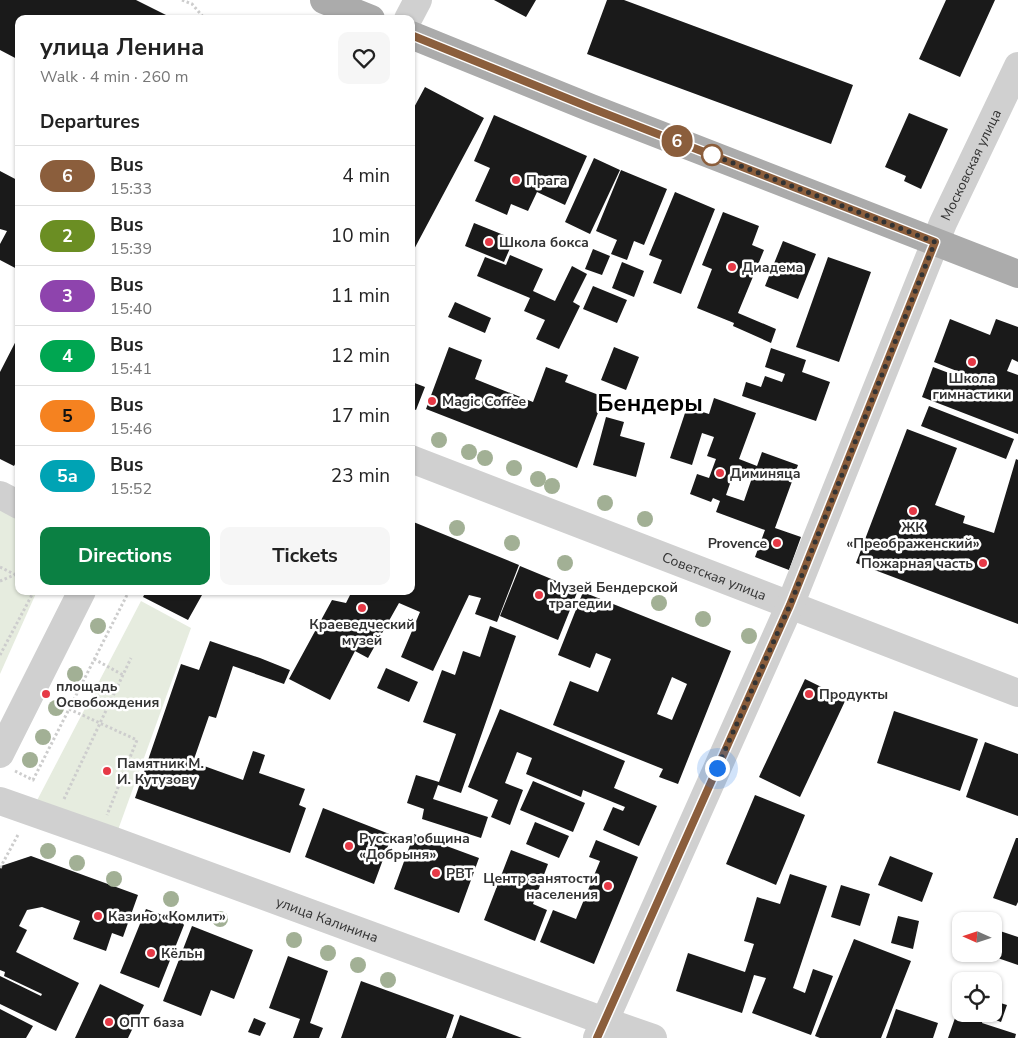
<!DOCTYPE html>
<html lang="en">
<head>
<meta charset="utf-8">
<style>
  body { margin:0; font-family:"Nunito Sans",sans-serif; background:#f6f6f6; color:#222; height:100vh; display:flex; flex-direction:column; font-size:19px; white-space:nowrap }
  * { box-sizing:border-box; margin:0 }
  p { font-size:16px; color:#767676 }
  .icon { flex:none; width:28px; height:28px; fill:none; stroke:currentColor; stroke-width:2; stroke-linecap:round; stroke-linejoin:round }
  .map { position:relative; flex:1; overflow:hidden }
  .side { position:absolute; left:15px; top:15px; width:400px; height:580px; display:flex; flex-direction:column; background:#fff; border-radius:10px; box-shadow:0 1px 4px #0004 }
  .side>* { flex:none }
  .badge { padding:0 10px; border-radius:16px; font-size:18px; line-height:32px }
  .needle { width:32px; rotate:273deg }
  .tools { position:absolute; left:952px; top:912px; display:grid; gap:10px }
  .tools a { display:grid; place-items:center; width:50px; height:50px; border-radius:10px; background:#fff; box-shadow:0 1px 4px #0004; font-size:25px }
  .you { position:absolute; width:25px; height:25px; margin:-12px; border:4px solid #fff; border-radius:50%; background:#1a73e8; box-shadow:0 0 0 8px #1a73e833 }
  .map>.badge { position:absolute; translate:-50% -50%; box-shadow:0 0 0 2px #fff }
  h2 { padding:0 25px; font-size:19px; line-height:45px }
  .round { display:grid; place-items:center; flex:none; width:52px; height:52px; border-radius:10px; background:#f6f6f6 }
  .summary { display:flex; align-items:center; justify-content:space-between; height:85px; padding:0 25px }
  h1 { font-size:24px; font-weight:700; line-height:38px }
  .action { display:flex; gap:10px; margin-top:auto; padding:10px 25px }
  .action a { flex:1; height:58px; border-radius:10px; background:#0b8043; color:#fff; font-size:20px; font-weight:700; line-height:58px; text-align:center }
  .action a+a { background:#f6f6f6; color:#222 }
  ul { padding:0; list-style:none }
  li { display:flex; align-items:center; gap:15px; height:60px; padding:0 25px; border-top:1px solid #e0e0e0 }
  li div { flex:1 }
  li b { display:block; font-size:19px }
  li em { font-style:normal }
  li .badge { min-width:55px; font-weight:700; text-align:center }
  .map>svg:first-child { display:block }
  .green { fill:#e6ecdf }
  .building { fill:#1a1a1a; fill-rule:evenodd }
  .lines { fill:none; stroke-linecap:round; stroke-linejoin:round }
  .path { stroke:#cdcdcd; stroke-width:3; stroke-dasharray:2.5 2.5; stroke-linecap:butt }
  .minor { stroke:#d0d0d0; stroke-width:28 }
  .major { stroke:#ababab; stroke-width:28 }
  .tree { fill:#a2b095 }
  .line-casing { stroke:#fff; stroke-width:11 }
  .line { stroke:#8b5e3c; stroke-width:8 }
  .walk { stroke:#333; stroke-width:5; stroke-dasharray:0 9 }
  .stop-dot { fill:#fff; stroke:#8b5e3c; stroke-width:2.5 }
  .poi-dot { fill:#e63946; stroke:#fff; stroke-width:2 }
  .labels { text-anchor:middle; stroke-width:5; stroke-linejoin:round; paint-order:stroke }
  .street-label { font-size:14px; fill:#333; stroke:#fff }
  .poi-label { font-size:14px; font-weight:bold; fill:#333; stroke:#fff; text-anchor:start }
  .town-label { font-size:24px; font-weight:bold; fill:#000; stroke:#fff }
</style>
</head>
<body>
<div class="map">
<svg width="1018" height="1038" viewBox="0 0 1018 1038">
  <rect width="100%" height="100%" fill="#fff"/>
  <path class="green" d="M0,503L19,512V591H37L0,674Z
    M141,601L191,628L114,841L31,812Z"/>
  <path class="building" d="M0,0H136L174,19H19V60L0,50Z
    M494,0H536L526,17Z
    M607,0H624L853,85L831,144L587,54Z
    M946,0H995L960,77L919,59Z
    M425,87L484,118L411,255V113Z
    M909,113L948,129L921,189L904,181L906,176L885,167Z
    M494,115L587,156L565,205L537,192L528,211L511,204L507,215L475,201L490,168L474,161Z
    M594,158L620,170L590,234L565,222Z
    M621,170L667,189L644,245L634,241L627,260L611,254L617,240L596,231Z
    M0,171L19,181V270L0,260V244L7,231L0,229Z
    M675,192L715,209L681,294L653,283L662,260L649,255Z
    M723,212L759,226L752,245L764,250L738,313L776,329L771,343L733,326L734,323L697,308L712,269L702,265Z
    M474,223L514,239L504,262L465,246Z
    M783,241L816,254L798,299L765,286Z
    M593,249L610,256L602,275L585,269Z
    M510,255L543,269L533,291L555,301L572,266L587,274L573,302L580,306L559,349L536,339L545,320L524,311L530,298L477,276L485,257L506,265Z
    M828,257L871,272L839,362L796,347Z
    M622,262L644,271L634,297L612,288Z
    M593,286L627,300L617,323L583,309Z
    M455,302L491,318L485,333L448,317Z
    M950,319L990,335L996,319L1018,327V362L1012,359L1007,371L1018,375V434L922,397L933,367L970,381L972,377L934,362Z
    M19,335V457L14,466L0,459V372Z
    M449,347L482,360L475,379L533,402L546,367L568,375L565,382L604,397L577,468L426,409Z
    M614,347L639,357L626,390L601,380Z
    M771,348L806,360L802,372L830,382L816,421L742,396L746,382L761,387L765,376L782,382L785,374L765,367Z
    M412,382L425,387L416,410L411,408Z
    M714,398L756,413L739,459L757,466L762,452L798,465L775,528L801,537L789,570L755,557L765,530L716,512L720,501L713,498L711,502L690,494L697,474L709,478L716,459L707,456L714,437L702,433L692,465L670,458L687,407L709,414ZM735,469L753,475L744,501L726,495Z
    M929,406L1014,439L1006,459L921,426Z
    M606,417L624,422L620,436L645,443L636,477L593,465Z
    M907,429L957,448L935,505L965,516L963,523L994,533L1016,459L1018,460V624L856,563Z
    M411,521L519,565L497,622L475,614L481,598L469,595L433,671L401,657L420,612L399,603L368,658L355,651L330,700L289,679L332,600L346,603L352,591H411Z
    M520,566L578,590L558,640L500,616Z
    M146,591H195L202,595L188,620L143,597Z
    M583,592L731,651L678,784L659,777L663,769L553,725L570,681L598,692L611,659L596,653L590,668L558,655ZM672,677L687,684L672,720L657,714Z
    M490,626L516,636L461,793L438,785L433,799L488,817L481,838L422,819L424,809L407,803L416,775L439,782L456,734L423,722L442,670L455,675L463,651L480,657Z
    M210,641L260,658L290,670L284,684L233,666L216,718L209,716L193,762L243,780L253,751L265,755L259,773L305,789L299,805L306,808L290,853L135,798L181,664L199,670Z
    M386,668L418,682L409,702L377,688Z
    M805,679L846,699L800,797L759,777Z
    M500,709L625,761L614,788L657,806L639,846L603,830L613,807L623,811L625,807L583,790L581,797L526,774L532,758L517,752L505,783L523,790L510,825L491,817L498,800L468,787Z
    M894,711L978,739L960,791L877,763Z
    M985,742L1018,754V816L966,797Z
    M533,781L585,803L573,832L520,810Z
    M755,795L805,815L776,885L726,864Z
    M323,808L392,835L374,884L305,857Z
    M535,822L569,836L559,858L526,844Z
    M414,834L479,858L459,913L394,889Z
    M1016,838H1018V902L1016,906L993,898Z
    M596,840L638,857L594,964L540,942L553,910L576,919L600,861L589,857Z
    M511,850L548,864L533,904L547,910L535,941L484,920Z
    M31,856L138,895L123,937L112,933L106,951L73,939L80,921L42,907L27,910L19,926L27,930L16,952L79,983L56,1031L0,1004V976L41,996L42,994L4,976L5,972L0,970V868L1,866Z
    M890,856L933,873L922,902L878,885Z
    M790,874L827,886L793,988L805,993L813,969L833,976L811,1035L752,1013L766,978L754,975L742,1013L676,991L688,953L745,972L754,944L744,941L757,897L780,904Z
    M841,885L870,894L860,926L831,917Z
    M146,909L173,919L180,920L184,925L159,988L120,973Z
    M898,916L919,921L913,949L891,943Z
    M192,926L253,950L234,999L211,990L201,1016L163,1001Z
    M994,929L1018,937V965L986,954H994Z
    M854,939L911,961L881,1038H820L815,1036Z
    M288,956L328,971L310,1023L323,1028L319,1038H293L300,1019L269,1008Z
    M361,981L454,1015L446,1038H341Z
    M100,984L144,1005L128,1038H75Z
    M961,1001V1014H994V1001L1007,1005L1001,1022L984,1016L982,1023L1016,1034L1015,1038H948Z
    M0,1009L33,1026L26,1038H0Z
    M896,1009L938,1023L933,1038H886Z
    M460,1015L522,1038H452Z
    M254,1018L266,1023L260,1036L248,1032Z"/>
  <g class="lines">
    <path class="path" d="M182,0L192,4L205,19
      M0,567L14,574
      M0,581L19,573
      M0,655L34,591
      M94,659L123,675
      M69,709L137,740L107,815
      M15,771L33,780L129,591
      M64,799L131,658
      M0,868L19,833"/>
    <g class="minor">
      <path d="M408,19L418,0"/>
      <path id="s1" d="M411,459L1018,693"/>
      <path d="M0,495L19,505"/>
      <path d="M0,754L82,591"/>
      <path id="s2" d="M0,801L114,841L604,1021L653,1038"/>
      <path id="s3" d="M597,1038L790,605L943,223L1018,66"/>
    </g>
    <path class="major" d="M324,0L371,19
      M411,35L591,108L1018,274"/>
  </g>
  <g class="tree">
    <circle cx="439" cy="440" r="8"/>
    <circle cx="469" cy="452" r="8"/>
    <circle cx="485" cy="458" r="8"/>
    <circle cx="514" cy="468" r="8"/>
    <circle cx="538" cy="479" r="8"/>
    <circle cx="552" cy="486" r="8"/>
    <circle cx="605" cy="503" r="8"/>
    <circle cx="645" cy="519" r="8"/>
    <circle cx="457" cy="528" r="8"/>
    <circle cx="512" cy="543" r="8"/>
    <circle cx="565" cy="563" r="8"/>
    <circle cx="659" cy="603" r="8"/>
    <circle cx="703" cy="619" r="8"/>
    <circle cx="98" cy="626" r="8"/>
    <circle cx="749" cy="636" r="8"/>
    <circle cx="75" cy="674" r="8"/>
    <circle cx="56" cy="708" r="8"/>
    <circle cx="43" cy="737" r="8"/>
    <circle cx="30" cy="760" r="8"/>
    <circle cx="48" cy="851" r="8"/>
    <circle cx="77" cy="863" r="8"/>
    <circle cx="114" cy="879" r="8"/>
    <circle cx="171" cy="899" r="8"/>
    <circle cx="220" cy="919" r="8"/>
    <circle cx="294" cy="940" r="8"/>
    <circle cx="328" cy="953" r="8"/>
    <circle cx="358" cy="965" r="8"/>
    <circle cx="388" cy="980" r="8"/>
  </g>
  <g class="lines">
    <defs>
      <path id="line" d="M411,35L591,108L935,242L790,605L597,1038"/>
    </defs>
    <use href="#line" class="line-casing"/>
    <use href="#line" class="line"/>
    <path class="walk" d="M712,155L710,154L935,242L790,605L717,768"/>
  </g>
  <circle class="stop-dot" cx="712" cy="155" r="10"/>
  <g class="poi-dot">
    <circle cx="516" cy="180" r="5"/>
    <circle cx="489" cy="242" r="5"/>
    <circle cx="732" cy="267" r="5"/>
    <circle cx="972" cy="362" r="5"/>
    <circle cx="432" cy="401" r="5"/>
    <circle cx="720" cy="473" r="5"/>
    <circle cx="913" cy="511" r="5"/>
    <circle cx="777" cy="543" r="5"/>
    <circle cx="983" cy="563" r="5"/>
    <circle cx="539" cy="595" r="5"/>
    <circle cx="362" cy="608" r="5"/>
    <circle cx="46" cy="694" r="5"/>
    <circle cx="809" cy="694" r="5"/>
    <circle cx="107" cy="771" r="5"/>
    <circle cx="349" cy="846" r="5"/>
    <circle cx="436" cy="873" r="5"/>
    <circle cx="608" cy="886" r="5"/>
    <circle cx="98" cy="916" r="5"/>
    <circle cx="151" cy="953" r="5"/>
    <circle cx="109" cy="1022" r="5"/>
  </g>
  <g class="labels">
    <g class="street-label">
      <text dy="5" stroke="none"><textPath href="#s3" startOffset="950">Московская улица</textPath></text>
      <text dy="5" stroke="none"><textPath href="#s1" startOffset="325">Советская улица</textPath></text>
      <text dy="5" stroke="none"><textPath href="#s2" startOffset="348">улица Калинина</textPath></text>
    </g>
    <g class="poi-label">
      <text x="526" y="185">Прага</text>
      <text x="499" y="247">Школа бокса</text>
      <text x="742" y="272">Диадема</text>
      <text x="972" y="383" text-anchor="middle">Школа<tspan x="972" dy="16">гимнастики</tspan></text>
      <text x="442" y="406">Magic Coffee</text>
      <text x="730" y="478">Диминяца</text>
      <text x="913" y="532" text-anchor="middle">ЖК<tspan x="913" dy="16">«Преображенский»</tspan></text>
      <text x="767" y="548" text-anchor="end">Provence</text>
      <text x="973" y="568" text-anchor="end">Пожарная часть</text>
      <text x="549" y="592">Музей Бендерской<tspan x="549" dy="16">трагедии</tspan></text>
      <text x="362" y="629" text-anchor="middle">Краеведческий<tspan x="362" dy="16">музей</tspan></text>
      <text x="56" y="691">площадь<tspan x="56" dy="16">Освобождения</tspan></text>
      <text x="819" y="699">Продукты</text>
      <text x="117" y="768">Памятник М.<tspan x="117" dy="16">И. Кутузову</tspan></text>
      <text x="359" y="843">Русская община<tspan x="359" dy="16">«Добрыня»</tspan></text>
      <text x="446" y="878">РВТ</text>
      <text x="598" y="883" text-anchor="end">Центр занятости<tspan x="598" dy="16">населения</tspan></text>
      <text x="108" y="921">Казино «Комлит»</text>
      <text x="161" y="958">Кёльн</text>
      <text x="119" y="1027">ОПТ база</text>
    </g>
    <g class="town-label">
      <text x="650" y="411">Бендеры</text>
    </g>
  </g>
</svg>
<div class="tools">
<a><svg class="needle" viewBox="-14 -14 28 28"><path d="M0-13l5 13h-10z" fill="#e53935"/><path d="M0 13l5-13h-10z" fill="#767676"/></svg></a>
<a><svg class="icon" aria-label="locate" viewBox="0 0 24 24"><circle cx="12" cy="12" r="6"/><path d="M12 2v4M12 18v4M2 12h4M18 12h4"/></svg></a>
</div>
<div class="you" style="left:717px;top:768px"></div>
<b class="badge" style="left:677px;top:141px;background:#8b5e3c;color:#fff">6</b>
<section class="side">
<div class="summary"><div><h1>улица Ленина</h1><p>Walk · 4 min · 260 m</p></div><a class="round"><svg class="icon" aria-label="heart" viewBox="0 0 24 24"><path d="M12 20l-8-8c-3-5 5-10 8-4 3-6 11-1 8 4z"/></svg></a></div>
<h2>Departures</h2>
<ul>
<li><span class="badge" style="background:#8b5e3c;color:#fff">6</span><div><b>Bus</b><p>15:33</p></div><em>4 min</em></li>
<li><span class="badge" style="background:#6b8e23;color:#fff">2</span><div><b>Bus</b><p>15:39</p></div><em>10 min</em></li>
<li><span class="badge" style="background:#8e44ad;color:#fff">3</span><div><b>Bus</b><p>15:40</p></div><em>11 min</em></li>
<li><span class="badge" style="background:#00a651;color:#fff">4</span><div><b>Bus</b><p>15:41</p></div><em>12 min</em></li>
<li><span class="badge" style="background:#f58220;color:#111">5</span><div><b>Bus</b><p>15:46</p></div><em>17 min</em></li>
<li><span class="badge" style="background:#00a3b4;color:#fff">5а</span><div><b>Bus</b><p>15:52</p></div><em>23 min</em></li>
</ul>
<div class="action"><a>Directions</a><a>Tickets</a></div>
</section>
</div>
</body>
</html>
